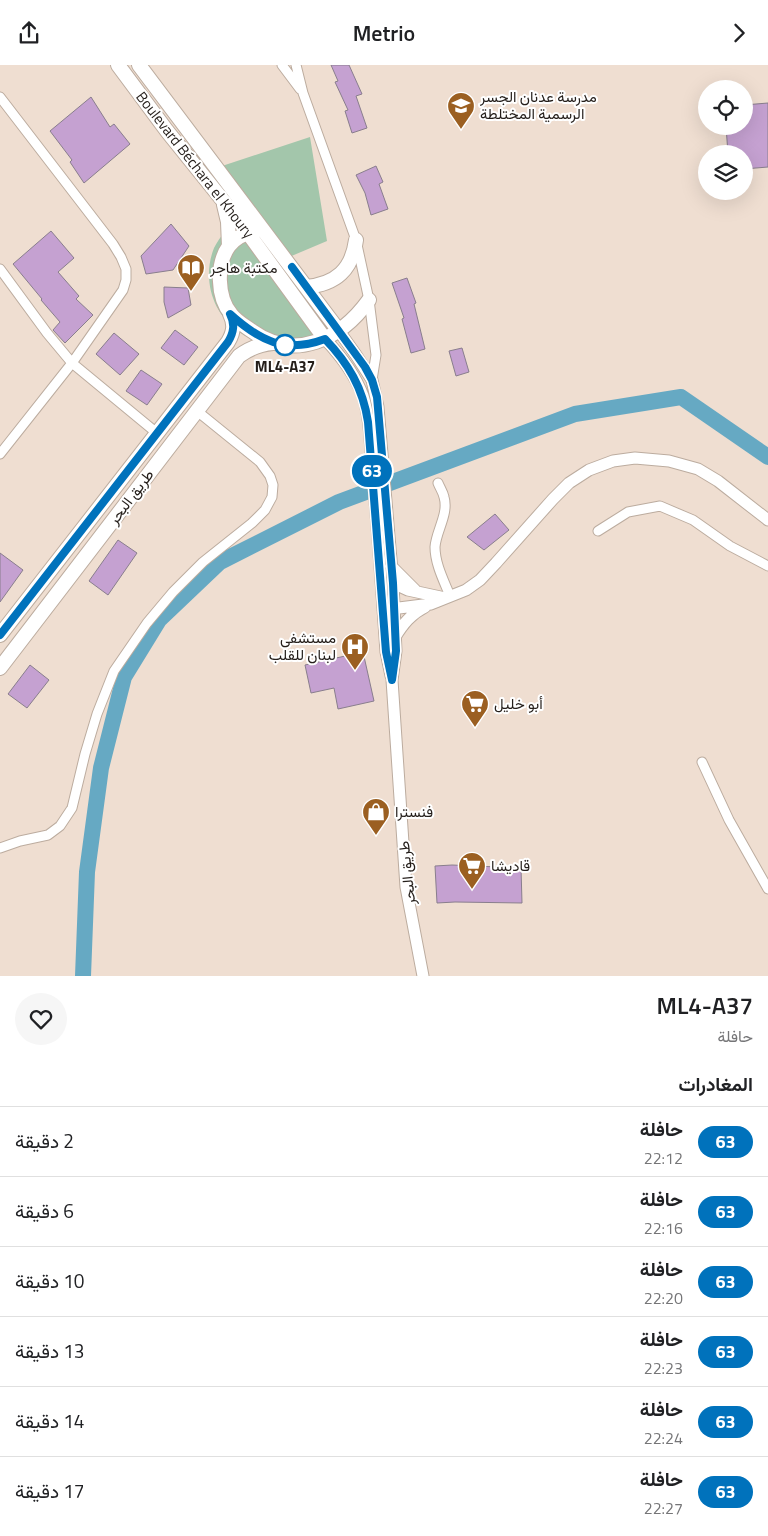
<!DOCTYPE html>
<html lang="ar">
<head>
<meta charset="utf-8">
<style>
  body { margin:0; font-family:"Titillium Web",Vazirmatn,sans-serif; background:#f6f6f6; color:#202124; direction:rtl; height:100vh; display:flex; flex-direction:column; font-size:19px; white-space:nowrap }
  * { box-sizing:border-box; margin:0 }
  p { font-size:16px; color:#757577 }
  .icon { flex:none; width:28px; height:28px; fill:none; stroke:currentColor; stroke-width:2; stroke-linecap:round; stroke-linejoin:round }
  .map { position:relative; height:911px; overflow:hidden; direction:ltr }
  .panel { display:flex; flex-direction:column; background:#fff; flex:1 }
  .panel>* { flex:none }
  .badge { padding:0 10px; border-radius:16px; font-size:18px; line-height:32px }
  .fabs { position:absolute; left:698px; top:15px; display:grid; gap:10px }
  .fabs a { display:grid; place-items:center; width:55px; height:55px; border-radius:50%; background:#fff; box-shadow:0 5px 20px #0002; font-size:25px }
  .map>.badge { position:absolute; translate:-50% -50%; box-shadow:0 0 0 2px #fff }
  h2 { padding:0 15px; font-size:19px; line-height:45px }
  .round { display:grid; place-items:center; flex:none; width:52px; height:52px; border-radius:26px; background:#f6f6f6 }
  .summary { display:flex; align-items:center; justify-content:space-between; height:85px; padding:0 15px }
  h1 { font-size:24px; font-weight:600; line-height:38px }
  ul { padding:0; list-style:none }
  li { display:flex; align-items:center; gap:15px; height:70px; padding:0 15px; border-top:1px solid #e0e0e0 }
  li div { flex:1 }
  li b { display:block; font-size:19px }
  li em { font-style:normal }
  li .badge { min-width:55px; font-weight:700; text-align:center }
  header { display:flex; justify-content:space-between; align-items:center; height:65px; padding:0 15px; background:#fff; font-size:22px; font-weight:600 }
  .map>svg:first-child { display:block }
  .green { fill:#a3c6ab }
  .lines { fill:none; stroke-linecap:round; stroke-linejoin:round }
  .river { stroke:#66a9c3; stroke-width:16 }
  .building { fill:#c5a1d1; stroke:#897e8d }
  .minor-casing { stroke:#bcac9f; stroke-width:11 }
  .major-casing { stroke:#bcac9f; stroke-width:13 }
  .highway-casing { stroke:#bcac9f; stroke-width:16 }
  .minor { stroke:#fff; stroke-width:9 }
  .major { stroke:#fff; stroke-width:11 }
  .highway { stroke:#fff; stroke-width:14 }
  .line-casing { stroke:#fff; stroke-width:11 }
  .line { stroke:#0072bc; stroke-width:8 }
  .stop-dot { fill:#fff; stroke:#0072bc; stroke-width:2.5 }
  .labels { text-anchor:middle; stroke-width:4; stroke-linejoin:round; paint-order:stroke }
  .poi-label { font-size:15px; fill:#241e1a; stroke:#fff; text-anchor:start }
  .street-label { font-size:15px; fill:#241e1a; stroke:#fff }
  .stop-label { font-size:15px; font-weight:bold; fill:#241e1a; stroke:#fff }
</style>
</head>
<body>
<header><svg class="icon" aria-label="forward" viewBox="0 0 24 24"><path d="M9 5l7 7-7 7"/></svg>Metrio<svg class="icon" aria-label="share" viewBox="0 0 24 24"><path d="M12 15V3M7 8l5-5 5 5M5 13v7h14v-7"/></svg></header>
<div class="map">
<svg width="768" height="911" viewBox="0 0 768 911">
  <rect width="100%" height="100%" fill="#efded1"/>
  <path class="green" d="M310,72L327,176L275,198L318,267C303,276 294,276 278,276C271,276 264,277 258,276C251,275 243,270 238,266C212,248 202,213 214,183C220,171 229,162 238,153L222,101Z"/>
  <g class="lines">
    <path class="river" d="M83,911L87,807L101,703L124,612L159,555L220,497L339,437L575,349L681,332L768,392"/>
  </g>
  <path class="building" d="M331,0H349L362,29L356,31L367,63L352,68L345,46L348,45L335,17L338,16Z
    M91,32L110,62L114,59L130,79L84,118L70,97L72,95L50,66Z
    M768,38V102L744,104V89H728L726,61H744V40Z
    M376,101L383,117L379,119L388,144L371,150L365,128L356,110Z
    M171,159L189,181L173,205L146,209L141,191Z
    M51,166L74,193L58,207L79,231L76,234L93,250L65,278L53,265L60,257L41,235L42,234L13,199Z
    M407,213L416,238L414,239L425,284L411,288L402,254L404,253L392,218Z
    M164,222L188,223L191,240L168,253L164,237Z
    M175,265L198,282L184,300L161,283Z
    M114,268L139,289L120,310L96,289Z
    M462,283L469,307L456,311L449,286Z
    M141,305L162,319L147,340L126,326Z
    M495,449L509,465L484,485L467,472Z
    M118,475L137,488L108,530L89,516Z
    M0,488L23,505L0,537Z
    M363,587L374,636L338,644L334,623L311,628L305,600Z
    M30,600L49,615L27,643L8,629Z
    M452,800L521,803L522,838L455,837L437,838L435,801Z"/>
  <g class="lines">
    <defs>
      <path id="minor" d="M282,0L300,24
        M296,0L303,28L356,175L369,235L376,290L372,315
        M0,32L113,179L121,192L126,204V215L123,225L72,298L0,389
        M0,204L47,268L72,298L158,369
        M438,418C440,423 443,427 444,432C449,449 436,466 435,482C435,499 444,516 450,531
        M598,466L628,447L660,441L693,455L730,481L768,501
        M702,697L729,755L768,824
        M0,783L20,776L48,770L60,761L72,743L85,689L97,649L114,606L147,558L173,527L203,497L252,458L265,445L272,432L273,420L270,411L260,397L197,346"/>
      <path id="major" d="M339,266L356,290L372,315L378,342L393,518L396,586L392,615L406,822L423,911
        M325,274C341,291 355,309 363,331C371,356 370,385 373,411C378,469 382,528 386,587L391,611
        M391,501L415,525
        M393,518L408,525L445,533
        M383,545L431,539L466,525L480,515L496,498L553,434L569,418L589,405L613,396L635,393L669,396L698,404L718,416L768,455
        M395,572C403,559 411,549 425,542"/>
      <path id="highway" d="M118,0L167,66L237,153L325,274
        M139,0L339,266
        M224,140L228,157L229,181
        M255,166C246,168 235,173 229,181C216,199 217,232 231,249C236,256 245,261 252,266C295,297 341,274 369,235
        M306,222C336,219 352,205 356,175
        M0,570L228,277C234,267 235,259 230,249
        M0,603L239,291C250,283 260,279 273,278"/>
    </defs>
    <use href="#minor" class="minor-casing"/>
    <use href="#major" class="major-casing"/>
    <use href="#highway" class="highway-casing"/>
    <use href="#minor" class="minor"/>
    <use href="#major" class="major"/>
    <use href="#highway" class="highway"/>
  </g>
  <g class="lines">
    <defs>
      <path id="line" d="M0,570L228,277C234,267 235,259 230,249C260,276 285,289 325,274C348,298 363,323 368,357L386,587L392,615L396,586L393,518L377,332L372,315L365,302L292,202"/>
    </defs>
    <use href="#line" class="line-casing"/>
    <use href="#line" class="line"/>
  </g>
  <defs>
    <symbol id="school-pin" viewBox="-11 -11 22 30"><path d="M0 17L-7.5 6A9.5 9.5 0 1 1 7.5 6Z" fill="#9b5f21" stroke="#fff"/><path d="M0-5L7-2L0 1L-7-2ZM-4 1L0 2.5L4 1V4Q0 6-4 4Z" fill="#fff"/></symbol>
    <symbol id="library-pin" viewBox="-11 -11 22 30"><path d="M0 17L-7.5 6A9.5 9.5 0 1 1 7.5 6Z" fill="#9b5f21" stroke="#fff"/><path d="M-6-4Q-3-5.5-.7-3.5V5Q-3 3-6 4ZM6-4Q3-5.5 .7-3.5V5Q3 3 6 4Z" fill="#fff"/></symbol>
    <symbol id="hospital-pin" viewBox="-11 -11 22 30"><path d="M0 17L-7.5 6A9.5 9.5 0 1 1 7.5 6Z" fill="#9b5f21" stroke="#fff"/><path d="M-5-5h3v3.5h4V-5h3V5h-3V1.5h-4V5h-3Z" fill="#fff"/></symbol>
    <symbol id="supermarket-pin" viewBox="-11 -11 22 30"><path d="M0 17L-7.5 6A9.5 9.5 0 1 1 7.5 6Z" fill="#9b5f21" stroke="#fff"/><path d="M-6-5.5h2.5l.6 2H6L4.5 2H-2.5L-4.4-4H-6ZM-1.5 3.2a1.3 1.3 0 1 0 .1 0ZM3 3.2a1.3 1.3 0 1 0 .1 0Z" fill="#fff"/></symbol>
    <symbol id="shop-pin" viewBox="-11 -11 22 30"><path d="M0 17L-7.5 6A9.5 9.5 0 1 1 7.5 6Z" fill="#9b5f21" stroke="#fff"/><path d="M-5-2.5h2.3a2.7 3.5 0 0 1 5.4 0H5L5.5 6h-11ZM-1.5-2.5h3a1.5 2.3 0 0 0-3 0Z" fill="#fff"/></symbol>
  </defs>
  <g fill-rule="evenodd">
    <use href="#school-pin" x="445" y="25" width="32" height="43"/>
    <use href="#library-pin" x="175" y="187" width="32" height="43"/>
    <use href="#hospital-pin" x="339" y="566" width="32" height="43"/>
    <use href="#supermarket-pin" x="459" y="623" width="32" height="43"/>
    <use href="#shop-pin" x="360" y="731" width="32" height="43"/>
    <use href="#supermarket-pin" x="456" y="785" width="32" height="43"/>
  </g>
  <circle class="stop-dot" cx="285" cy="280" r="10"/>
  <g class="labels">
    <g class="poi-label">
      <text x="480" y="37">مدرسة عدنان الجسر<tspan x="480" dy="17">الرسمية المختلطة</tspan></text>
      <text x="210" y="208">مكتبة هاجر</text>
      <text x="336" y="578" text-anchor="end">مستشفى<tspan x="336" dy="17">لبنان للقلب</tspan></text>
      <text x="494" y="644">أبو خليل</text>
      <text x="395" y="752">فنسترا</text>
      <text x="491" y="806">قاديشا</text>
    </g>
    <g class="street-label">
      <text transform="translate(195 100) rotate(52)" y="5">Boulevard Béchara el Khoury</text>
      <text transform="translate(131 432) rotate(-53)" y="5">طريق البحر</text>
      <text transform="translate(407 808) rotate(-96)" y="5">طريق البحر</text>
    </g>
    <g class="stop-label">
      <text x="285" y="307">ML4-A37</text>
    </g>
  </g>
</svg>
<div class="fabs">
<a><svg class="icon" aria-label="locate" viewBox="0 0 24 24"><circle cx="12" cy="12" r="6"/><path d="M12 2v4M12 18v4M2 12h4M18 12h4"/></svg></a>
<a><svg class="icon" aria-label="layers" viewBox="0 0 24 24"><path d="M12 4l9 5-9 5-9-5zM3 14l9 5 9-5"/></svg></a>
</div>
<b class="badge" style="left:372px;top:406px;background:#0072bc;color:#fff">63</b>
</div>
<section class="panel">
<div class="summary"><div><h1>ML4-A37</h1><p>حافلة</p></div><a class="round"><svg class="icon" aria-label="heart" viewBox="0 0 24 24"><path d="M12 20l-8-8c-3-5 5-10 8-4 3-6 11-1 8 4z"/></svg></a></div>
<h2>المغادرات</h2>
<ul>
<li><span class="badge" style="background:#0072bc;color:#fff">63</span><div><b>حافلة</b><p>22:12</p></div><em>2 دقيقة</em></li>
<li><span class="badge" style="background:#0072bc;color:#fff">63</span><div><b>حافلة</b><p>22:16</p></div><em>6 دقيقة</em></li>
<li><span class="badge" style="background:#0072bc;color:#fff">63</span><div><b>حافلة</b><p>22:20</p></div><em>10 دقيقة</em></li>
<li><span class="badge" style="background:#0072bc;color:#fff">63</span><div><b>حافلة</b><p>22:23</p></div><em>13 دقيقة</em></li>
<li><span class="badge" style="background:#0072bc;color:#fff">63</span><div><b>حافلة</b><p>22:24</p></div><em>14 دقيقة</em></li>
<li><span class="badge" style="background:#0072bc;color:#fff">63</span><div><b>حافلة</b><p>22:27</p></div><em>17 دقيقة</em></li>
</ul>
</section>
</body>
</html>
